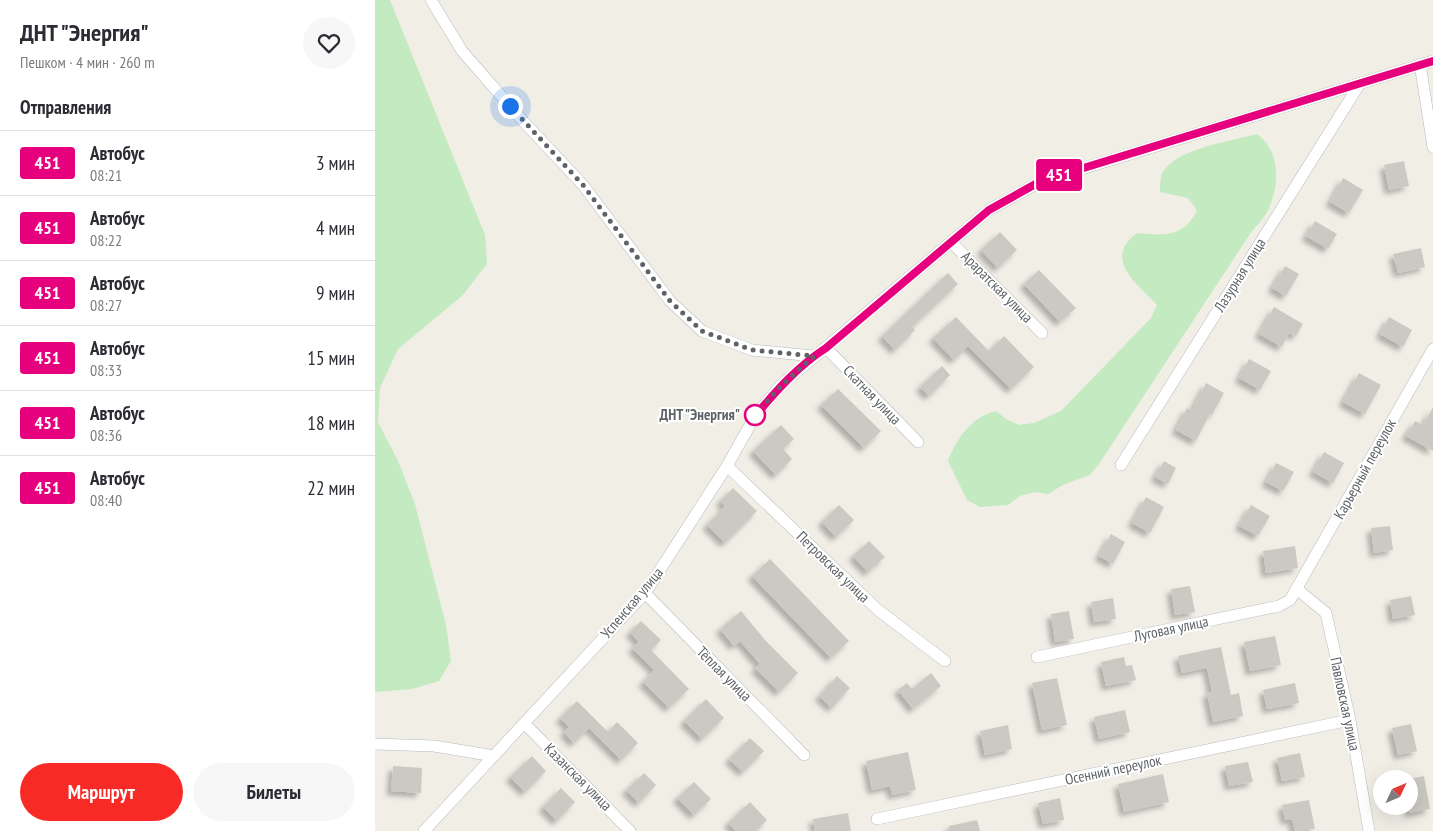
<!DOCTYPE html>
<html lang="ru">
<head>
<meta charset="utf-8">
<style>
  body { margin:0; font-family:"PT Sans Narrow",sans-serif; background:#f7f7f7; color:#2b2b33; height:100vh; display:flex; flex-direction:column; font-size:19px; white-space:nowrap }
  * { box-sizing:border-box; margin:0 }
  p { font-size:16px; color:#7c7c81 }
  .icon { flex:none; width:28px; height:28px; fill:none; stroke:currentColor; stroke-width:2; stroke-linecap:round; stroke-linejoin:round }
  .map { position:relative; flex:1; overflow:hidden }
  .side { display:flex; flex-direction:column; background:#fff; width:375px }
  .side>* { flex:none }
  .badge { padding:0 10px; border-radius:4px; font-size:18px; line-height:32px }
  .needle { width:32px; rotate:46deg }
  .buttons { position:absolute; left:998px; top:770px; display:grid; gap:10px }
  .buttons a { display:grid; place-items:center; width:45px; height:45px; border-radius:50%; background:#fff; box-shadow:0 5px 20px #0002; font-size:25px }
  .you { position:absolute; width:25px; height:25px; margin:-12px; border:4px solid #fff; border-radius:50%; background:#1a73e8; box-shadow:0 0 0 8px #1a73e833 }
  .map>.badge { position:absolute; translate:-50% -50%; box-shadow:0 0 0 2px #fff }
  h2 { padding:0 20px; font-size:19px; line-height:45px }
  .round { display:grid; place-items:center; flex:none; width:52px; height:52px; border-radius:26px; background:#f7f7f7 }
  .summary { display:flex; align-items:center; justify-content:space-between; height:85px; padding:0 20px }
  h1 { font-size:24px; font-weight:700; line-height:38px }
  .button { display:flex; gap:10px; margin-top:auto; padding:10px 20px }
  .button a { flex:1; height:58px; border-radius:30px; background:#f82a25; color:#fff; font-size:20px; font-weight:700; line-height:58px; text-align:center }
  .button a+a { background:#f7f7f7; color:#2b2b33 }
  ul { padding:0; list-style:none }
  li { display:flex; align-items:center; gap:15px; height:65px; padding:0 20px; border-top:1px solid #e1e1e2 }
  li div { flex:1 }
  li b { display:block; font-size:19px }
  li em { font-style:normal }
  li .badge { min-width:55px; font-weight:700; text-align:center }
  main { display:flex; flex:1; min-height:0 }
  .map>svg:first-child { display:block }
  .green { fill:#c4eac1 }
  .building { fill:#ccc9c3; filter:url(#shadow) }
  .lines { fill:none; stroke-linecap:round; stroke-linejoin:round }
  .street-casing { stroke:#b7babe; stroke-width:12 }
  .street { stroke:#fff; stroke-width:11 }
  .line-casing { stroke:#fff; stroke-width:11 }
  .line { stroke:#e6007e; stroke-width:8 }
  .walk { stroke:#5e6368; stroke-width:5; stroke-dasharray:0 9 }
  .stop-dot { fill:#fff; stroke:#e6007e; stroke-width:2.5 }
  .labels { text-anchor:middle; stroke-width:4; stroke-linejoin:round; paint-order:stroke }
  .street-label { font-size:15px; fill:#5e6368; stroke:#fff }
  .stop-label { font-size:15px; font-weight:bold; fill:#5e6368; stroke:#fff; text-anchor:end }
</style>
</head>
<body>
<main>
<section class="side">
<div class="summary"><div><h1>ДНТ &quot;Энергия&quot;</h1><p>Пешком · 4 мин · 260 m</p></div><a class="round"><svg class="icon" aria-label="heart" viewBox="0 0 24 24"><path d="M12 20l-8-8c-3-5 5-10 8-4 3-6 11-1 8 4z"/></svg></a></div>
<h2>Отправления</h2>
<ul>
<li><span class="badge" style="background:#e6007e;color:#fff">451</span><div><b>Автобус</b><p>08:21</p></div><em>3 мин</em></li>
<li><span class="badge" style="background:#e6007e;color:#fff">451</span><div><b>Автобус</b><p>08:22</p></div><em>4 мин</em></li>
<li><span class="badge" style="background:#e6007e;color:#fff">451</span><div><b>Автобус</b><p>08:27</p></div><em>9 мин</em></li>
<li><span class="badge" style="background:#e6007e;color:#fff">451</span><div><b>Автобус</b><p>08:33</p></div><em>15 мин</em></li>
<li><span class="badge" style="background:#e6007e;color:#fff">451</span><div><b>Автобус</b><p>08:36</p></div><em>18 мин</em></li>
<li><span class="badge" style="background:#e6007e;color:#fff">451</span><div><b>Автобус</b><p>08:40</p></div><em>22 мин</em></li>
</ul>
<div class="button"><a>Маршрут</a><a>Билеты</a></div>
</section>
<div class="map">
<svg width="1058" height="831" viewBox="0 0 1058 831">
  <defs>
    <filter id="shadow"><feDropShadow dx="-4.5" dy="4.5" stdDeviation="2.5" flood-color="#0004"/></filter>
  </defs>
  <rect width="100%" height="100%" fill="#f1eee6"/>
  <path class="green" d="M0,0H15L110,235L112,264L87,296L23,349L5,388L3,422L23,461L40,504L71,625L76,661L64,681L37,689L0,692Z
    M882,134C906,151 905,188 892,212C888,220 880,227 875,234L724,464L715,475L688,485L673,494L659,492L645,496L633,505L605,507L592,500L573,461C582,438 596,417 621,411L631,419L644,425L659,423L686,411L776,318L782,305C762,283 727,259 762,233C788,236 810,237 822,210L813,198L785,192C785,187 785,181 786,176C796,149 857,141 882,134Z"/>
  <path class="building" d="M1029,161L1034,186L1014,190L1009,165Z
    M968,178L988,190L974,213L955,202Z
    M940,221L962,234L953,249L931,236Z
    M625,232L642,250L623,268L606,250Z
    M1046,248L1050,267L1023,273L1018,254Z
    M910,266L924,274L911,296L897,288Z
    M664,270L701,308L685,322L649,284Z
    M573,273L583,284L537,327L540,330L520,350L507,336Z
    M899,307L928,324L921,336L914,333L907,347L884,334Z
    M581,317L614,351L629,336L659,367L636,389L593,346L579,360L558,338Z
    M1014,317L1037,330L1028,347L1005,334Z
    M874,359L896,371L885,390L864,378Z
    M567,366L575,375L554,396L545,387Z
    M984,373L1006,385L990,414L968,402Z
    M831,383L849,393L837,415L835,413L821,441L801,430L812,408L817,410Z
    M463,389L506,431L489,448L446,405Z
    M1058,407V451L1031,436L1040,421L1048,425Z
    M406,425L419,439L408,449L417,459L401,475L378,451Z
    M949,452L969,463L958,483L938,472Z
    M789,461L801,468L793,484L780,477Z
    M901,463L919,472L908,491L891,482Z
    M358,488L382,511L350,543L332,525L350,506L345,501Z
    M771,497L789,507L775,533L757,523Z
    M464,505L479,520L461,537L447,522Z
    M876,505L895,516L883,536L864,526Z
    M1015,526L1018,550L999,553L996,528Z
    M736,534L750,542L738,564L724,556Z
    M494,541L510,557L493,572L478,556Z
    M920,546L923,568L891,573L888,551Z
    M395,559L474,641L456,658L377,576Z
    M815,586L820,612L800,615L796,589Z
    M1036,596L1040,615L1018,619L1015,600Z
    M738,598L741,619L719,622L716,602Z
    M366,611L391,641L423,673L404,692L380,668L385,664L365,641L359,646L345,629Z
    M694,611L699,639L680,642L676,614Z
    M266,621L286,640L276,650L314,689L294,708L268,682L279,670L257,648L264,642L255,632Z
    M900,636L906,665L875,671L869,642Z
    M846,647L856,695L864,693L868,716L838,722L832,693L837,692L832,668L807,673L803,656Z
    M749,657L751,666L757,665L761,680L731,686L726,662Z
    M556,673L566,686L538,709L523,690L532,683L537,689Z
    M462,676L475,688L457,708L444,696Z
    M682,678L692,725L667,730L657,683Z
    M920,683L924,703L892,709L888,690Z
    M331,699L349,718L327,739L309,721Z
    M202,701L233,732L242,722L263,743L246,760L214,728L199,743L189,732L194,727L185,718Z
    M750,710L755,732L724,739L719,717Z
    M1036,724L1042,751L1023,755L1017,728Z
    M633,725L637,749L610,755L605,731Z
    M375,738L389,751L368,772L354,759Z
    M533,752L541,790L517,795L515,786L497,790L491,761Z
    M925,753L930,777L907,781L902,758Z
    M157,756L171,771L150,792L135,777Z
    M873,762L878,782L854,786L850,766Z
    M18,766L47,768L46,793L16,791Z
    M269,773L281,785L264,803L251,790Z
    M788,774L794,802L749,812L743,784Z
    M1049,776L1055,809L1034,813V779Z
    M319,782L336,799L319,815L302,798Z
    M186,788L200,802L182,821L168,807Z
    M685,798L689,820L668,824L663,803Z
    M934,800L940,829L920,831L917,819L910,820L907,805Z
    M375,802L392,820L381,831H361L353,823Z
    M473,813L476,831H440L438,819Z
    M602,820L605,831H574V826Z"/>
  <g class="lines">
    <defs>
      <path id="street" d="M56,0L87,51L147,120L208,185L295,301L327,331L377,350L439,356
        M1045,64L1058,147
        M576,242L667,333
        M451,348L543,442
        M746,465L984,85
        M352,466L503,610L570,661
        M923,590L951,613L975,720L994,831
        M270,593L429,755
        M662,657L904,606L915,600L1058,349
        M150,724L255,831
        M0,744L59,746L119,756
        M502,819L975,720
        M49,831L270,593L352,466L380,416L406,385L614,210L667,181L1058,61"/>
    </defs>
    <use href="#street" class="street-casing"/>
    <use href="#street" class="street"/>
  </g>
  <g class="lines">
    <defs>
      <path id="line" d="M380,416C401,391 423,366 451,348L614,210L666,181L1058,61"/>
    </defs>
    <use href="#line" class="line-casing"/>
    <use href="#line" class="line"/>
    <path class="walk" d="M135,106L208,185L295,301L327,331L377,350L439,356L406,386L380,415"/>
  </g>
  <circle class="stop-dot" cx="380" cy="415" r="10"/>
  <g class="labels">
    <g class="street-label">
      <text transform="translate(865 275) rotate(-58)" y="5">Лазурная улица</text>
      <text transform="translate(622 287) rotate(45)" y="5">Араратская улица</text>
      <text transform="translate(497 395) rotate(46)" y="5">Скатная улица</text>
      <text transform="translate(990 469) rotate(-61)" y="5">Карьерный переулок</text>
      <text transform="translate(458 567) rotate(44)" y="5">Петровская улица</text>
      <text transform="translate(257 603) rotate(-50)" y="5">Успенская улица</text>
      <text transform="translate(796 629) rotate(-12)" y="5">Луговая улица</text>
      <text transform="translate(349 674) rotate(45)" y="5">Тёплая улица</text>
      <text transform="translate(970 704) rotate(78)" y="5">Павловская улица</text>
      <text transform="translate(738 770) rotate(-12)" y="5">Осенний переулок</text>
      <text transform="translate(203 777) rotate(45)" y="5">Казанская улица</text>
    </g>
    <g class="stop-label">
      <text x="365" y="420">ДНТ "Энергия"</text>
    </g>
  </g>
</svg>
<div class="buttons">
<a><svg class="needle" viewBox="-14 -14 28 28"><path d="M0-13l5 13h-10z" fill="#e53935"/><path d="M0 13l5-13h-10z" fill="#7c7c81"/></svg></a>
</div>
<div class="you" style="left:135px;top:106px"></div>
<b class="badge" style="left:684px;top:175px;background:#e6007e;color:#fff">451</b>
</div>
</main>
</body>
</html>
